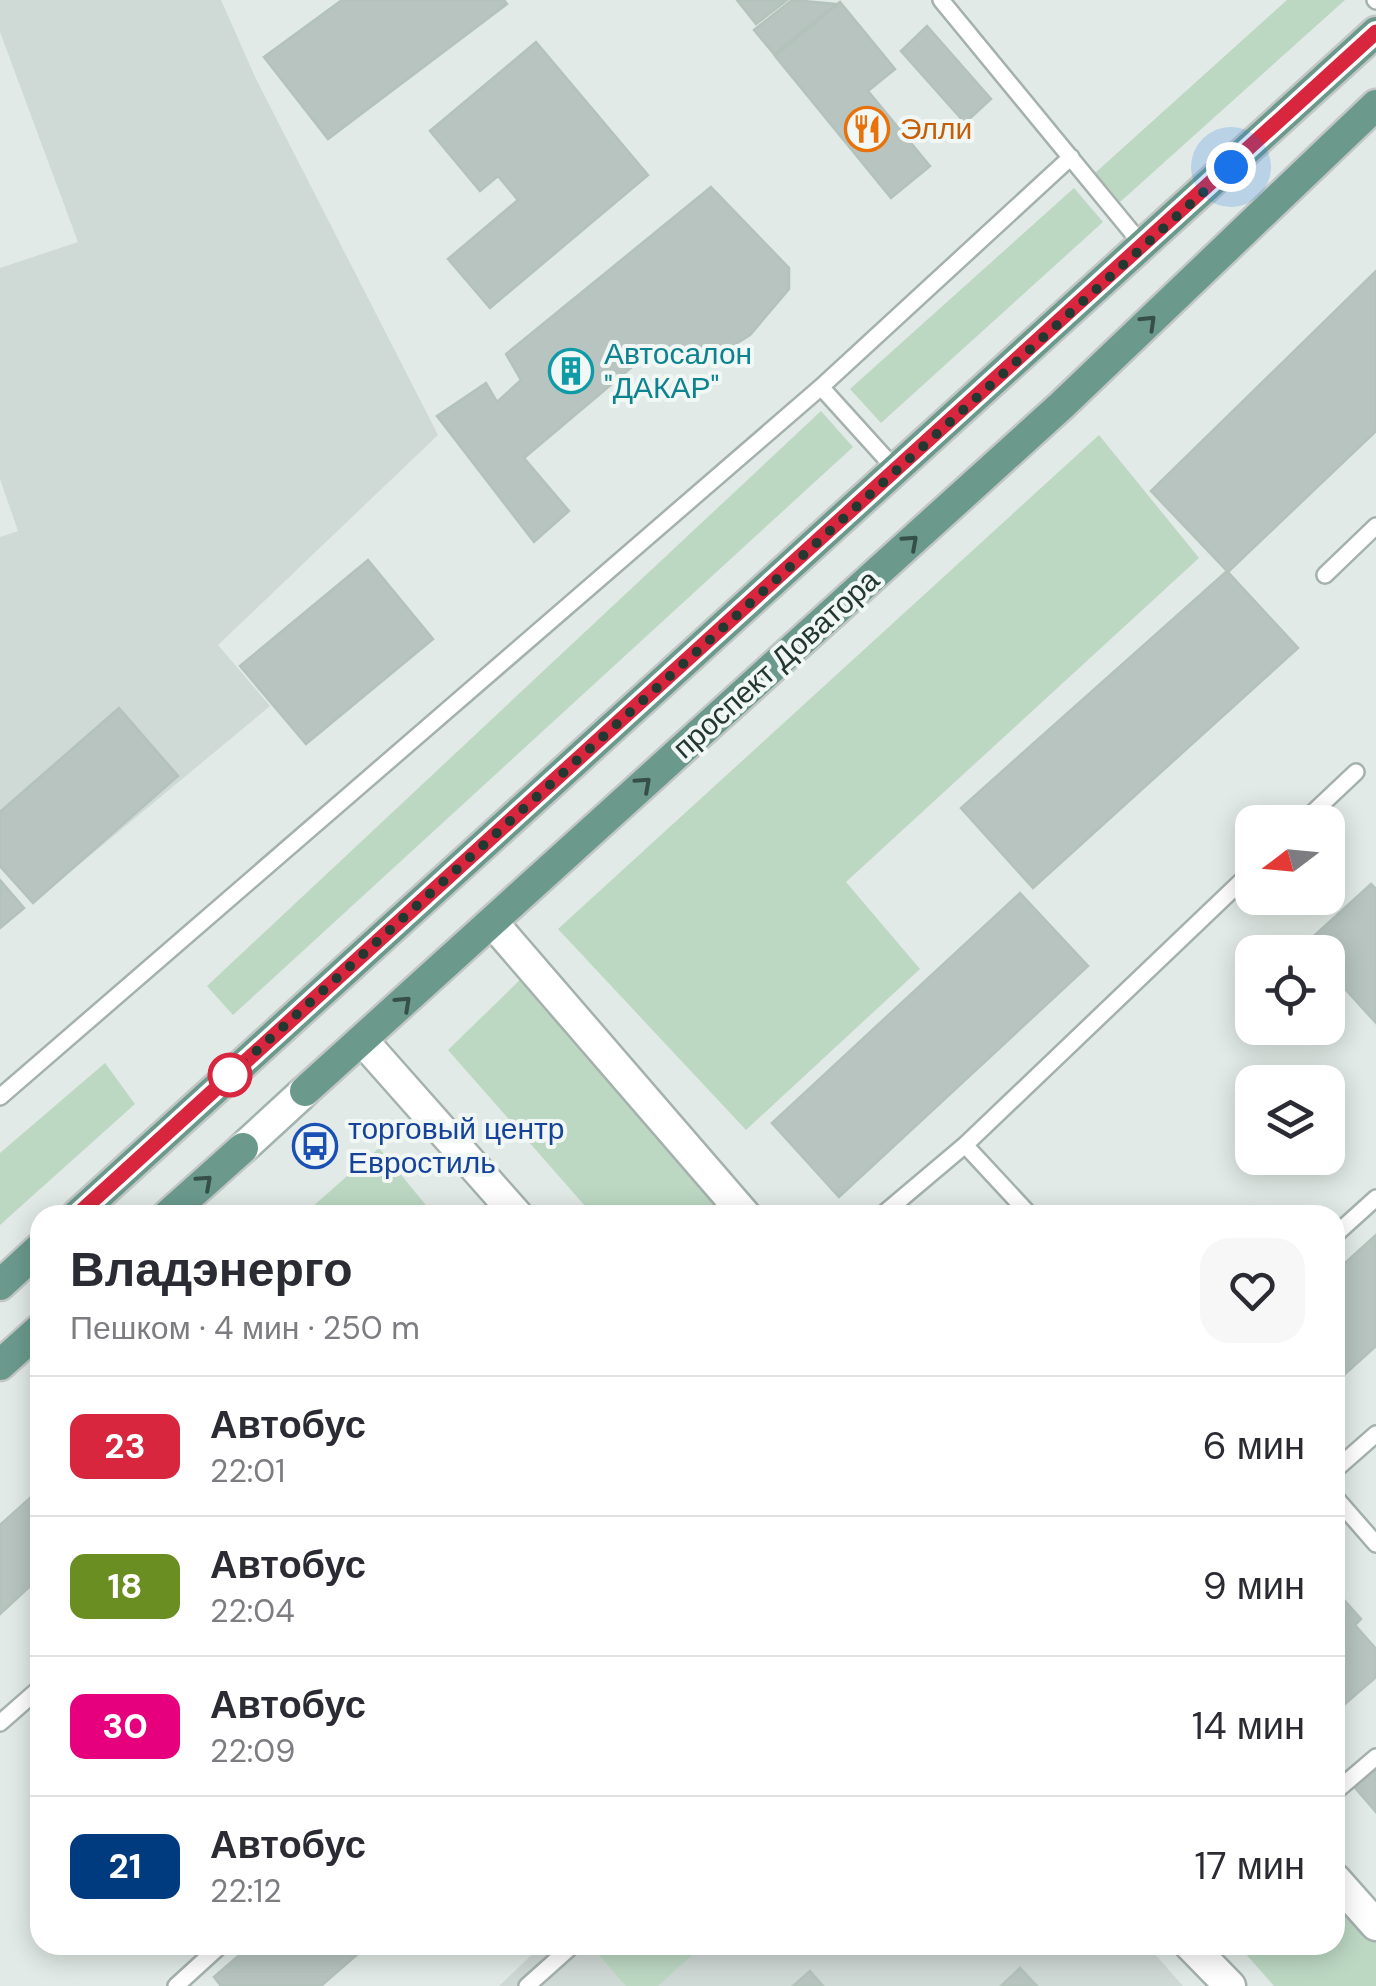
<!DOCTYPE html>
<html lang="ru">
<head>
<meta charset="utf-8">
<style>
  body { margin:0; font-family:"DM Sans",sans-serif; background:#f7f7f7; color:#2b2b33; height:100vh; display:flex; flex-direction:column; font-size:38px; white-space:nowrap }
  * { box-sizing:border-box; margin:0 }
  p { font-size:32px; color:#7c7c81 }
  .icon { flex:none; width:55px; height:55px; fill:none; stroke:currentColor; stroke-width:2; stroke-linecap:round; stroke-linejoin:round }
  .map { position:relative; flex:1; overflow:hidden }
  .panel { position:absolute; left:30px; top:1205px; width:1315px; height:750px; display:flex; flex-direction:column; background:#fff; border-radius:30px; box-shadow:0 5px 25px #0003 }
  .panel>* { flex:none }
  .badge { padding:0 20px; border-radius:15px; font-size:35px; line-height:65px }
  .needle { width:65px; rotate:254deg }
  .buttons { position:absolute; left:1235px; top:805px; display:grid; gap:20px }
  .buttons a { display:grid; place-items:center; width:110px; height:110px; border-radius:20px; background:#fff; box-shadow:0 5px 25px #0003; font-size:50px }
  .you { position:absolute; width:50px; height:50px; margin:-25px; border:8px solid #fff; border-radius:50%; background:#1a73e8; box-shadow:0 0 0 15px #1a73e833 }
  .map>.badge { position:absolute; translate:-50% -50%; box-shadow:0 0 0 5px #fff }
  .round { display:grid; place-items:center; flex:none; width:105px; height:105px; border-radius:30px; background:#f7f7f7 }
  .headline { display:flex; align-items:center; justify-content:space-between; height:170px; padding:0 40px }
  h1 { font-size:48px; font-weight:800; line-height:75px }
  ul { padding:0; list-style:none }
  li { display:flex; align-items:center; gap:30px; height:140px; padding:0 40px; border-top:2px solid #e1e1e2 }
  li div { flex:1 }
  li b { display:block; font-size:38px }
  li em { font-style:normal }
  li .badge { min-width:110px; font-weight:700; text-align:center }
  .map>svg:first-child { display:block }
  .built { fill:#cfd9d5 }
  .green { fill:#bcd8c3 }
  .building { fill:#b7c4bf; stroke:#b4c2bc; stroke-width:2.5 }
  .lines { fill:none; stroke-linecap:round; stroke-linejoin:round }
  .lane-casing { stroke:#a5b1ac; stroke-width:20 }
  .street-casing { stroke:#a5b1ac; stroke-width:35 }
  .secondary-casing { stroke:#a2b4ad; stroke-width:35 }
  .primary-casing { stroke:#c2c7c6; stroke-width:35 }
  .lane { stroke:#fff; stroke-width:15 }
  .street { stroke:#fff; stroke-width:30 }
  .secondary { stroke:#fff; stroke-width:30 }
  .primary { stroke:#6b9a8d; stroke-width:30 }
  .oneway { stroke:#365049 }
  .line-casing { stroke:#fff; stroke-width:22 }
  .line { stroke:#d7263d; stroke-width:15 }
  .walk { stroke:#243832; stroke-width:10; stroke-dasharray:0 18 }
  .stop-dot { fill:#fff; stroke:#d7263d; stroke-width:5 }
  .labels { text-anchor:middle; stroke-width:8; stroke-linejoin:round; paint-order:stroke }
  .food-label { font-size:30px; fill:#c56008; stroke:#f1f7f4; text-anchor:start }
  .culture-label { font-size:30px; fill:#0d838f; stroke:#f1f7f4; text-anchor:start }
  .street-label { font-size:30px; fill:#243832; stroke:#f1f7f4 }
  .transit-label { font-size:30px; fill:#164399; stroke:#f1f7f4; text-anchor:start }
</style>
</head>
<body>
<div class="map">
<svg width="1376" height="1986" viewBox="0 0 1376 1986">
  <rect width="100%" height="100%" fill="#e1eae6"/>
  <path class="built" d="M0,0H221L256,79L438,435L218,645L270,706L33,903L0,868V537L18,531L0,479V268L78,242L0,32Z
    M542,1945H1147L1183,1986H499Z"/>
  <path class="green" d="M1287,0H1345L1120,202L1095,173Z
    M1074,188L1103,222L881,423L850,389Z
    M821,411L853,447L233,1015L207,986Z
    M1099,435L1199,558L846,882L920,969L746,1130L558,929Z
    M524,976L735,1215H593L448,1050Z
    M105,1063L135,1104L0,1225V1153Z
    M379,1148L434,1215H303Z
    M1335,1892L1376,1938V1986H1274L1238,1945H1335Z
    M590,1945H703L658,1986H626Z"/>
  <path class="building" d="M342,0H504L507,4L328,139L264,57Z
    M737,0H787L756,24Z
    M792,0L836,4L774,54L754,30Z
    M840,2L895,69L868,91L930,166L891,198L775,56Z
    M927,26L991,99L965,123L901,51Z
    M536,42L648,175L490,308L448,259L518,200L498,176L480,191L430,131Z
    M711,187L789,268V289L750,335L724,351L702,359L674,362L658,345L524,458L569,511L534,542L437,416L486,383L497,402L521,380L506,354Z
    M1376,271V431L1228,572L1151,491Z
    M368,560L433,639L306,744L240,666Z
    M1227,571L1298,648L1033,888L961,808Z
    M119,708L178,776L33,903L0,866V812Z
    M0,880L24,908L0,928Z
    M1371,884L1376,889V1023L1328,970V952H1311L1304,945Z
    M1020,893L1088,966L839,1197L772,1123Z
    M1376,1235V1346L1335,1383V1272Z
    M40,1489V1577L0,1614V1525Z
    M1345,1601L1361,1619L1355,1625L1376,1649V1677L1339,1709L1335,1705V1603L1338,1607Z
    M1376,1760V1812L1350,1782Z
    M251,1945H368L321,1986H221L214,1977Z
    M1020,1968L1037,1986H1001Z
    M810,1971L823,1986H793Z"/>
  <g class="lines">
    <defs>
      <path id="lane" d="M941,0L1144,247
        M1375,0L1376,1
        M821,387L1071,157
        M1325,575L1376,526
        M1303,822L1356,772
        M0,1097L821,387L897,471
        M965,1145L1030,1215
        M882,1215L965,1145L1252,871
        M1335,1235L1376,1198
        M1335,1470L1376,1434
        M1335,1497L1376,1544
        M0,1723L40,1688
        M1335,1792L1376,1757
        M176,1986L221,1945
        M527,1986L573,1945"/>
      <path id="street" d="M492,922L745,1215
        M363,1041L517,1215
        M1335,1879L1376,1925
        M1190,1945L1230,1986"/>
      <path id="secondary" d="M243,1148L305,1091"/>
      <path id="primary" d="M305,1091L1062,405L1376,105
        M77,1215L1376,32
        M168,1215L243,1148
        M0,1285L40,1248
        M0,1365L40,1329"/>
    </defs>
    <use href="#lane" class="lane-casing"/>
    <use href="#street" class="street-casing"/>
    <use href="#secondary" class="secondary-casing"/>
    <use href="#primary" class="primary-casing"/>
    <use href="#lane" class="lane"/>
    <use href="#street" class="street"/>
    <use href="#secondary" class="secondary"/>
    <use href="#primary" class="primary"/>
  </g>
  <defs><path id="oneway-chevron" d="M-2-3.5L2.5 0L-2 3.5" fill="none" stroke-width="1.6" stroke-linecap="round" stroke-linejoin="round" transform="scale(2.5)"/></defs>
  <g class="oneway">
    <use href="#oneway-chevron" transform="translate(1149 322) rotate(-44)"/>
    <use href="#oneway-chevron" transform="translate(911 542) rotate(-42)"/>
    <use href="#oneway-chevron" transform="translate(644 784) rotate(-42)"/>
    <use href="#oneway-chevron" transform="translate(404 1003) rotate(-43)"/>
    <use href="#oneway-chevron" transform="translate(205 1182) rotate(-42)"/>
  </g>
  <g class="lines">
    <defs>
      <path id="line" d="M77,1215L1376,32"/>
    </defs>
    <use href="#line" class="line-casing"/>
    <use href="#line" class="line"/>
    <path class="walk" d="M230,1075L1231,167"/>
  </g>
  <defs>
    <symbol id="restaurant-ring" viewBox="-11 -11 22 22"><circle r="9.5" fill="#f1f7f4" stroke="#e8710a" stroke-width="1.5"/><path d="M-5-6h1v4h1v-4h1v4h1v-4h1v5L-1.5 .5V6h-2V.5L-5-1ZM5-6V6H3V1.5H1.5Q1.5-4 5-6Z" fill="#e8710a"/></symbol>
    <symbol id="building-ring" viewBox="-11 -11 22 22"><circle r="9.5" fill="#f1f7f4" stroke="#0f9aa8" stroke-width="1.5"/><path d="M-4-6H4V6H1V3H-1V6H-4ZM-2.5-4.3h1.7v1.8h-1.7ZM.8-4.3h1.7v1.8H.8ZM-2.5-1h1.7V.8h-1.7ZM.8-1h1.7V.8H.8Z" fill="#0f9aa8"/></symbol>
    <symbol id="bus-ring" viewBox="-11 -11 22 22"><circle r="9.5" fill="#f1f7f4" stroke="#1a4fb4" stroke-width="1.5"/><path d="M-5-6H5V4H4V6H2V4H-2V6H-4V4H-5ZM-3.5-4V0h7V-4ZM-3.5 1.2v1.5H-2V1.2ZM2 1.2v1.5H3.5V1.2Z" fill="#1a4fb4"/></symbol>
  </defs>
  <g fill-rule="evenodd">
    <use href="#restaurant-ring" x="842" y="104" width="50" height="50"/>
    <use href="#building-ring" x="546" y="346" width="50" height="50"/>
    <use href="#bus-ring" x="290" y="1121" width="50" height="50"/>
  </g>
  <circle class="stop-dot" cx="230" cy="1075" r="20"/>
  <g class="labels">
    <g class="food-label">
      <text x="900" y="139">Элли</text>
    </g>
    <g class="culture-label">
      <text x="604" y="364">Автосалон<tspan x="604" dy="34">"ДАКАР"</tspan></text>
    </g>
    <g class="street-label">
      <text transform="translate(776 664) rotate(-42)" y="10">проспект Доватора</text>
    </g>
    <g class="transit-label">
      <text x="348" y="1139">торговый центр<tspan x="348" dy="34">Евростиль</tspan></text>
    </g>
  </g>
</svg>
<div class="buttons">
<a><svg class="needle" viewBox="-14 -14 28 28"><path d="M0-13l5 13h-10z" fill="#e53935"/><path d="M0 13l5-13h-10z" fill="#7c7c81"/></svg></a>
<a><svg class="icon" aria-label="locate" viewBox="0 0 24 24"><circle cx="12" cy="12" r="6"/><path d="M12 2v4M12 18v4M2 12h4M18 12h4"/></svg></a>
<a><svg class="icon" aria-label="layers" viewBox="0 0 24 24"><path d="M12 4l9 5-9 5-9-5zM3 14l9 5 9-5"/></svg></a>
</div>
<div class="you" style="left:1231px;top:167px"></div>
<section class="panel">
<div class="headline"><div><h1>Владэнерго</h1><p>Пешком · 4 мин · 250 m</p></div><a class="round"><svg class="icon" aria-label="heart" viewBox="0 0 24 24"><path d="M12 20l-8-8c-3-5 5-10 8-4 3-6 11-1 8 4z"/></svg></a></div>
<ul>
<li><span class="badge" style="background:#d7263d;color:#fff">23</span><div><b>Автобус</b><p>22:01</p></div><em>6 мин</em></li>
<li><span class="badge" style="background:#6b8e23;color:#fff">18</span><div><b>Автобус</b><p>22:04</p></div><em>9 мин</em></li>
<li><span class="badge" style="background:#e6007e;color:#fff">30</span><div><b>Автобус</b><p>22:09</p></div><em>14 мин</em></li>
<li><span class="badge" style="background:#003b80;color:#fff">21</span><div><b>Автобус</b><p>22:12</p></div><em>17 мин</em></li>
</ul>
</section>
</div>
</body>
</html>
